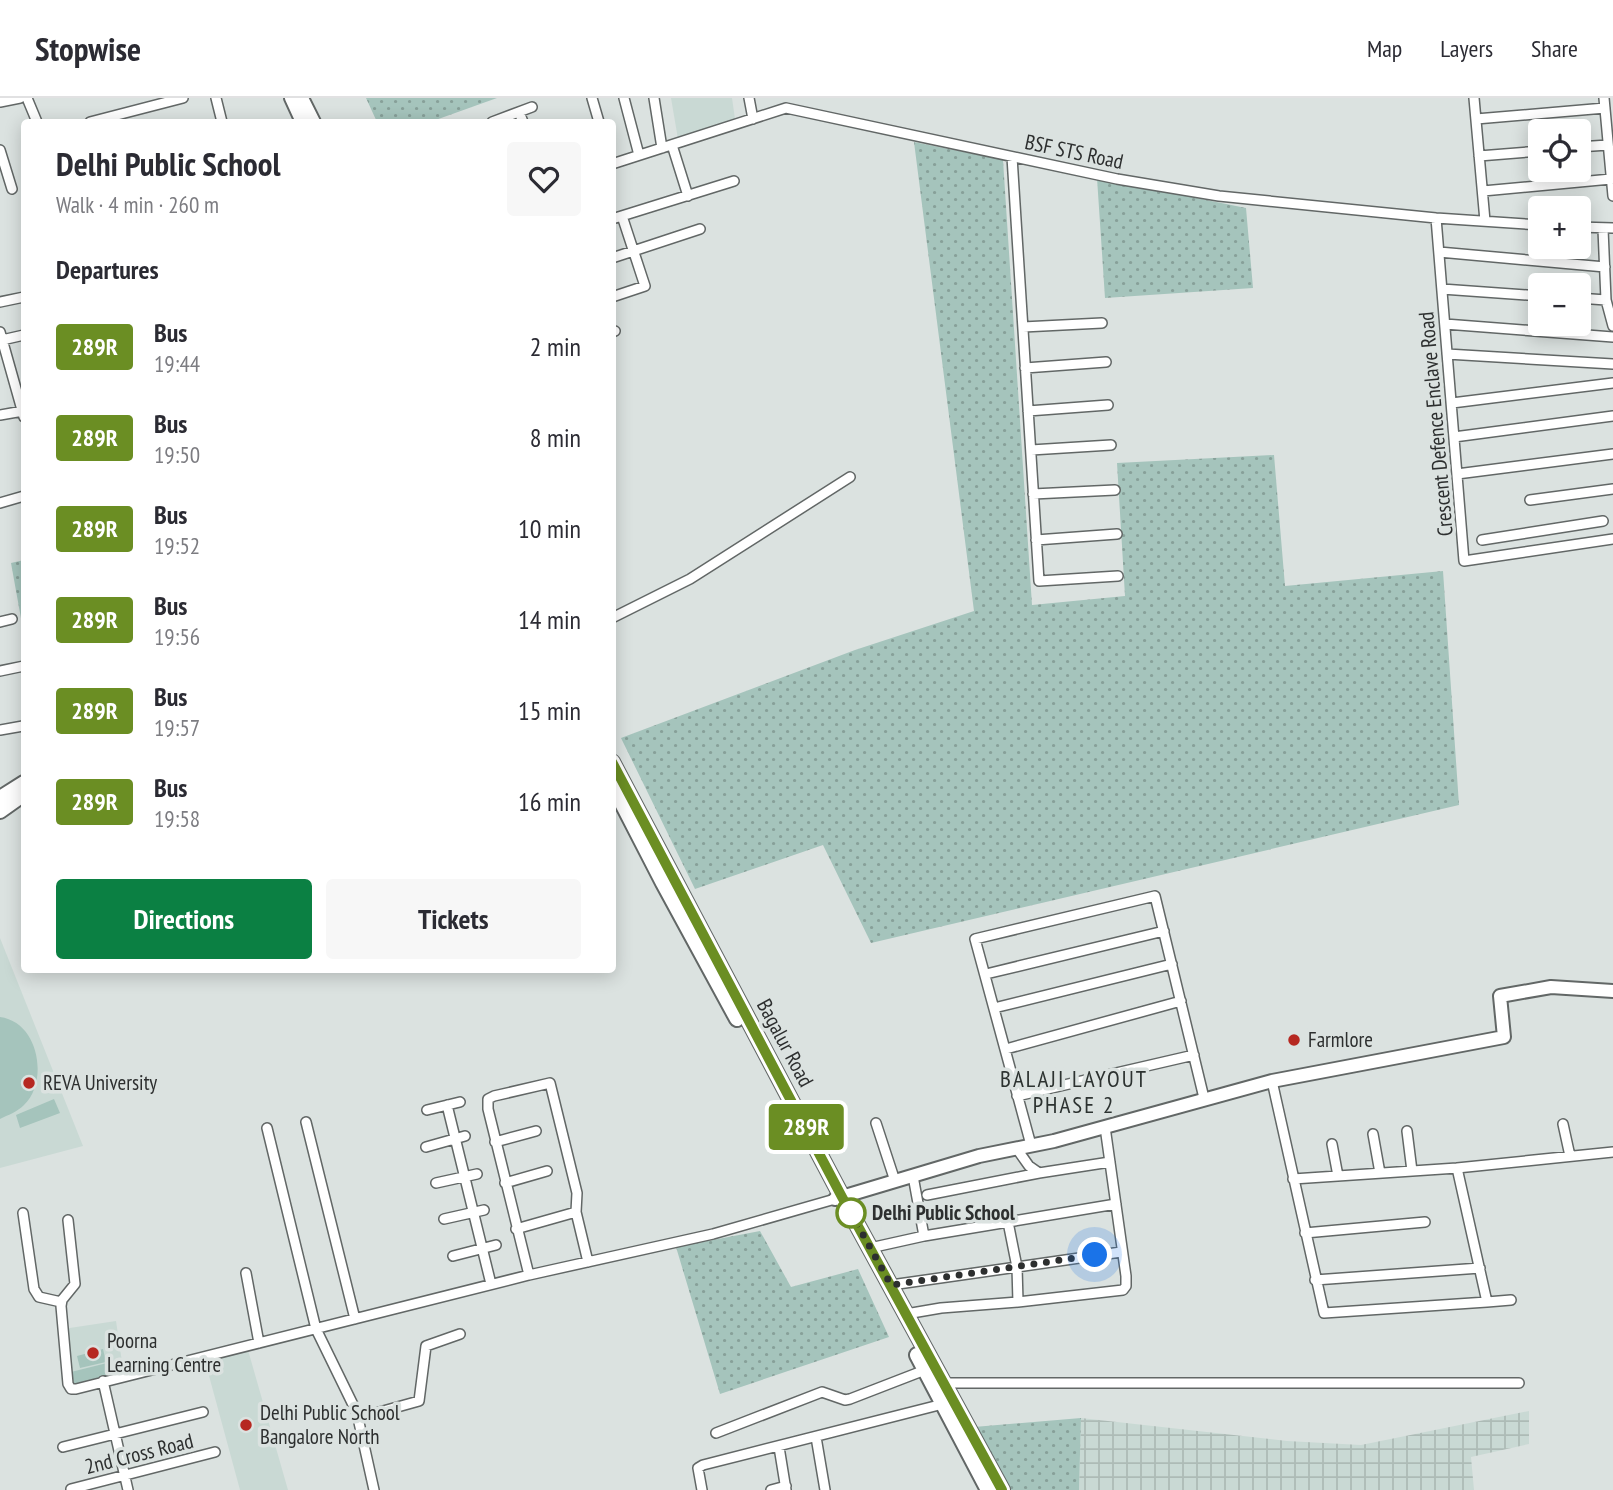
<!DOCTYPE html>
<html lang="en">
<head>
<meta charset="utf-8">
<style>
  body { margin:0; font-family:"PT Sans Narrow",sans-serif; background:#f7f7f7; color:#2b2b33; height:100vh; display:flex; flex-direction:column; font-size:26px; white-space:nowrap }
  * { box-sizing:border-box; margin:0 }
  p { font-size:23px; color:#7c7c81 }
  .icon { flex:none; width:38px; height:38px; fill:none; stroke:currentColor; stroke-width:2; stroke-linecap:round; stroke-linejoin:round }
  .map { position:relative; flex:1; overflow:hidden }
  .details { position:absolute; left:21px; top:21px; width:595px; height:854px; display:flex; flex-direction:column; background:#fff; border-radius:7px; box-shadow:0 4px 18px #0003 }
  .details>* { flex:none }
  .badge { padding:0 14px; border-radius:5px; font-size:24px; line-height:46px }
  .controls { position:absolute; left:1528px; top:21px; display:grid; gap:14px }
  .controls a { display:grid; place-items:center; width:63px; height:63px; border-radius:7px; background:#fff; box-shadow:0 4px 18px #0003; font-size:35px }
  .you { position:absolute; width:35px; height:35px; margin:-18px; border:5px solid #fff; border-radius:50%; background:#1a73e8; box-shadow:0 0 0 10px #1a73e833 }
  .map>.badge { position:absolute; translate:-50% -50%; box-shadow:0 0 0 4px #fff }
  h2 { padding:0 35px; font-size:26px; line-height:63px }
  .round { display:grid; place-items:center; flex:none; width:74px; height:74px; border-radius:7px; background:#f7f7f7 }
  .summary { display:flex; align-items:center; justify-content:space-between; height:119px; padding:0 35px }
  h1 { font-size:33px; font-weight:700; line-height:52px }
  .action { display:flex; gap:14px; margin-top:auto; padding:14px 35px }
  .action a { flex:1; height:80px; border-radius:7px; background:#0b8043; color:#fff; font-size:28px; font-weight:700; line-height:80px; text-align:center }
  .action a+a { background:#f7f7f7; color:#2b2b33 }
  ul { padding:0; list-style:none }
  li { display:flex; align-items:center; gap:21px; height:91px; padding:0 35px }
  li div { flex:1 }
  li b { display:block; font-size:26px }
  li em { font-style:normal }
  li .badge { min-width:77px; font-weight:700; text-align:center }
  header { display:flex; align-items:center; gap:42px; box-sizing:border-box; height:98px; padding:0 35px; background:#fff; border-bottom:2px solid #e1e1e2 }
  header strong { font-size:33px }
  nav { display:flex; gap:38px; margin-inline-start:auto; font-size:24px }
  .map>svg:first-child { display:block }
  .built { fill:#c9d9d4 }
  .industrial { fill:url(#industrial-grid) }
  .green { fill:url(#green-dots) }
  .pitch { fill:#a5c4bc }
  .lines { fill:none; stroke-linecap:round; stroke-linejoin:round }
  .street-casing { stroke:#626766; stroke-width:12 }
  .secondary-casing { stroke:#626766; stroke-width:16 }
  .primary-casing { stroke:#626766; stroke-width:18 }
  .street { stroke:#fff; stroke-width:9 }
  .secondary { stroke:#fff; stroke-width:12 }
  .primary { stroke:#fff; stroke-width:14 }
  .line-casing { stroke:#fff; stroke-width:16 }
  .line { stroke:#6b8e23; stroke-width:10 }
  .walk { stroke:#2d2f2f; stroke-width:7; stroke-dasharray:0 12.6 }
  .poi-dot { fill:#b62821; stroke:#dbe2e0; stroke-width:2.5 }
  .stop-dot { fill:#fff; stroke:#6b8e23; stroke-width:3.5 }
  .labels { text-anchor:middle; stroke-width:7; stroke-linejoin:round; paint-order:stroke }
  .street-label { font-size:21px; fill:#2d2f2f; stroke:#dbe2e0 }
  .poi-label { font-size:21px; fill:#2d2f2f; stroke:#dbe2e0; text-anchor:start }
  .stop-label { font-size:21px; font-weight:bold; fill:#2d2f2f; stroke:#dbe2e0; text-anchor:start }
  .neighbourhood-label { font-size:23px; letter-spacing:2px; fill:#2c3230; stroke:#dbe2e0 }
</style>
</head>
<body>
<header>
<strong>Stopwise</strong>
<nav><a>Map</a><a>Layers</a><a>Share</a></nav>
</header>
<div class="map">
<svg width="1613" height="1392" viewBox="0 0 1613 1392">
  <defs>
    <pattern id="industrial-grid" width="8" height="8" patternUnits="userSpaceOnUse" patternTransform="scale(1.75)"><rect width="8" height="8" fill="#c9d9d4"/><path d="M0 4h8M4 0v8" fill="none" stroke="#adbbb6"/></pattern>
    <pattern id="green-dots" width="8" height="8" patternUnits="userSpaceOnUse" patternTransform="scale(1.75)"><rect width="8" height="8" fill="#a5c4bc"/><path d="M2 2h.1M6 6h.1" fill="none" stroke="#87a099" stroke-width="1.8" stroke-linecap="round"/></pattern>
  </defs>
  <rect width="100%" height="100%" fill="#dbe2e0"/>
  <path class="built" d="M671,0H732L735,21L678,41Z
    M0,840L83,1048L0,1070Z
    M116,1223L124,1278L71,1290L63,1231Z
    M248,1252L288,1392H240L205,1263Z"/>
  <path class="industrial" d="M1529,1313V1346L1471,1359L1474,1392H1079L1081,1320L1287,1343L1361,1347Z"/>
  <path class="green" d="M366,0H497L430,24H377Z
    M914,44L1003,62L1032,507L1125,498L1117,365L1274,357L1285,488L1443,473L1459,707L871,845L823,747L695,791L621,640L855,552L974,513Z
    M1097,80L1246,110L1253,190L1105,200Z
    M24,462V537L11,465Z
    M760,1133L791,1189L858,1171L889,1239L720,1296L676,1149Z
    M1081,1320L1079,1392H1008L974,1329Z"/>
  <path class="pitch" d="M0,919C39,924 49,983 24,1007C17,1014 8,1017 0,1021Z
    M54,1001L60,1015L20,1030L16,1017Z
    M103,1251L106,1264L80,1270L77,1258Z
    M107,1265L110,1280L75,1289L71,1274Z"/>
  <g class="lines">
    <defs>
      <path id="street" d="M27,0L37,24
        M216,0L222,24
        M592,0L599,24
        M624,0L639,57
        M654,0L662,50
        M749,0L753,21
        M1474,0L1485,123
        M1604,0L1613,98
        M0,4L20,0
        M519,14L523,24
        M1476,21L1605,10
        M90,24L183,0
        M492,24L532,9
        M672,47L688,98
        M1578,49L1608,47
        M0,52L12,91
        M1479,58L1540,53
        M1012,59L1039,483L1118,478
        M612,66L786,10L1117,81L1219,98L1436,120L1540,127
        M1483,93L1611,81
        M1436,120L1464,463L1613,441
        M612,121L734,83
        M1578,129L1613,130
        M1603,131L1606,202L1613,228
        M1439,154L1605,169
        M612,160L700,131
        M1442,191L1540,198
        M612,199L645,188L622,118
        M1578,200L1606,202
        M0,204L24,199
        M1445,226L1613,239
        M1023,229L1102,225
        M0,234L24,319
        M612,234L615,233
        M2,242L24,237
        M1447,256L1613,266
        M1025,270L1106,264
        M1452,305L1613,285
        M1028,313L1108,307
        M0,317L23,313
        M1454,339L1613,318
        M1031,352L1111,347
        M1457,376L1613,356
        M1033,396L1115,392
        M1530,402L1613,391
        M0,405L24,398
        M1036,442L1117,436
        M1482,442L1603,423
        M612,520L690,481L850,379
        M0,524L12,521
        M0,573L24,568
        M0,632L23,628
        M986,876L1164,833
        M994,910L1172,866
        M1006,951L1181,903
        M1272,983L1324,1215L1487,1204L1457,1070L1293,1081
        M1017,998L1194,957
        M447,1007L491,1186
        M427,1012L460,1004
        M306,1024L355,1221
        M876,1025L895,1083
        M1563,1026L1570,1058
        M267,1030L316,1231L359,1319
        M1407,1033L1412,1073
        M1373,1036L1380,1075
        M495,1044L536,1033
        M1332,1046L1338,1078
        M1031,1047L975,841L1155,798L1204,1000
        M426,1049L465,1038
        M1017,1051L1029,1068L1039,1075L1110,1064
        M1457,1070L1613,1054
        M913,1078L924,1138L1116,1106
        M436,1085L477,1076
        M505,1085L547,1073
        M927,1097L1039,1075
        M23,1115L34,1191L39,1199L61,1204
        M444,1121L484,1112
        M68,1122L75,1186L62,1202L61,1208L68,1286L71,1291H76L529,1177L713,1136L835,1101
        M1008,1124L1017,1169L1121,1154
        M516,1131L576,1114
        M1305,1135L1425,1124
        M870,1150L924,1138
        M453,1158L496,1147
        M246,1175L259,1245
        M529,1177L488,1011V1001L494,998L550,985L577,1095L576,1114L588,1164
        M1315,1182L1480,1170
        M891,1187L1017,1169L1018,1204
        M1487,1204L1511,1202
        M906,1216L941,1210L1018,1204L1123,1192L1126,1188V1178L1105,1029
        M103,1283L128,1392
        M942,1285H1519
        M716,1335L822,1294L845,1302L850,1301L925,1272
        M816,1339L825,1392
        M63,1349L203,1314
        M779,1349L786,1392
        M71,1391L215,1354
        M374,1392L358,1320L419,1303L426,1248L460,1236
        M702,1392L698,1370L703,1367L943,1306
        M771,1392L786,1388"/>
      <path id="secondary" d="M291,0L302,24
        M302,0L314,24
        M835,1101L979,1058L1054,1043L1272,983L1504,939L1500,898L1551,889L1613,893"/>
      <path id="primary" d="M612,664L842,1099L1002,1392
        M612,686L663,785L737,921
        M0,700L24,685
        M0,713L24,696
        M917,1257L988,1392"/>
    </defs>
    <use href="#street" class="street-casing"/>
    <use href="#secondary" class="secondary-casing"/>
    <use href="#primary" class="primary-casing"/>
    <use href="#street" class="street"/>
    <use href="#secondary" class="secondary"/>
    <use href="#primary" class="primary"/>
  </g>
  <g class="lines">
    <defs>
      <path id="line" d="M612,664L842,1099L1002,1392"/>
    </defs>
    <use href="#line" class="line-casing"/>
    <use href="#line" class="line"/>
    <path class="walk" d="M851,1115L891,1187L1095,1157"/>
  </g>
  <g class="poi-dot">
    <circle cx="1294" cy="942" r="7"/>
    <circle cx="29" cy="985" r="7"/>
    <circle cx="93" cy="1255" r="7"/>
    <circle cx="246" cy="1327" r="7"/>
  </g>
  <circle class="stop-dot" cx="851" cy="1115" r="14"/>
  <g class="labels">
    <g class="street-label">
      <text transform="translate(1074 54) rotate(12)" y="7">BSF STS Road</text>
      <text transform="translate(1436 326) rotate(-95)" y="7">Crescent Defence Enclave Road</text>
      <text transform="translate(785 945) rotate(62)" y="7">Bagalur Road</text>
      <text transform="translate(139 1356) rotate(-14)" y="7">2nd Cross Road</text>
    </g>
    <g class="poi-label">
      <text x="1308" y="949">Farmlore</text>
      <text x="43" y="992">REVA University</text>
      <text x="107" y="1250">Poorna<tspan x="107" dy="24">Learning Centre</tspan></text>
      <text x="260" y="1322">Delhi Public School<tspan x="260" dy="24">Bangalore North</tspan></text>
    </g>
    <g class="stop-label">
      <text x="872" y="1122">Delhi Public School</text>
    </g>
    <g class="neighbourhood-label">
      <text x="1074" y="989">BALAJI LAYOUT<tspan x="1074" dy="26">PHASE 2</tspan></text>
    </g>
  </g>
</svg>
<div class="controls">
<a><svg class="icon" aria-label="locate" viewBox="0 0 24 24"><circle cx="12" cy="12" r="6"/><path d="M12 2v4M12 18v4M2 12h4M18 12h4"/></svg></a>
<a>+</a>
<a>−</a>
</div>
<div class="you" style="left:1095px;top:1157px"></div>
<b class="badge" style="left:806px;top:1029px;background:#6b8e23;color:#fff">289R</b>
<section class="details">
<div class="summary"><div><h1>Delhi Public School</h1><p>Walk · 4 min · 260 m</p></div><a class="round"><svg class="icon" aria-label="heart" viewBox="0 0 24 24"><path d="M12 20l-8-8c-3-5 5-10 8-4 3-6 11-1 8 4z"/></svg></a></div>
<h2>Departures</h2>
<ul>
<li><span class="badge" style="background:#6b8e23;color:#fff">289R</span><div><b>Bus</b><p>19:44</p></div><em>2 min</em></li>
<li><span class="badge" style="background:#6b8e23;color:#fff">289R</span><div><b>Bus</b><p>19:50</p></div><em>8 min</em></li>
<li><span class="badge" style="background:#6b8e23;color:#fff">289R</span><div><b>Bus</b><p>19:52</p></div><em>10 min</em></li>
<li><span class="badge" style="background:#6b8e23;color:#fff">289R</span><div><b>Bus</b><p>19:56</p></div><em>14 min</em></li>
<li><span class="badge" style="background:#6b8e23;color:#fff">289R</span><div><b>Bus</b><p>19:57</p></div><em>15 min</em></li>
<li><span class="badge" style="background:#6b8e23;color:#fff">289R</span><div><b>Bus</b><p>19:58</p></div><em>16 min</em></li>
</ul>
<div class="action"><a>Directions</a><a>Tickets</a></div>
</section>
</div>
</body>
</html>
